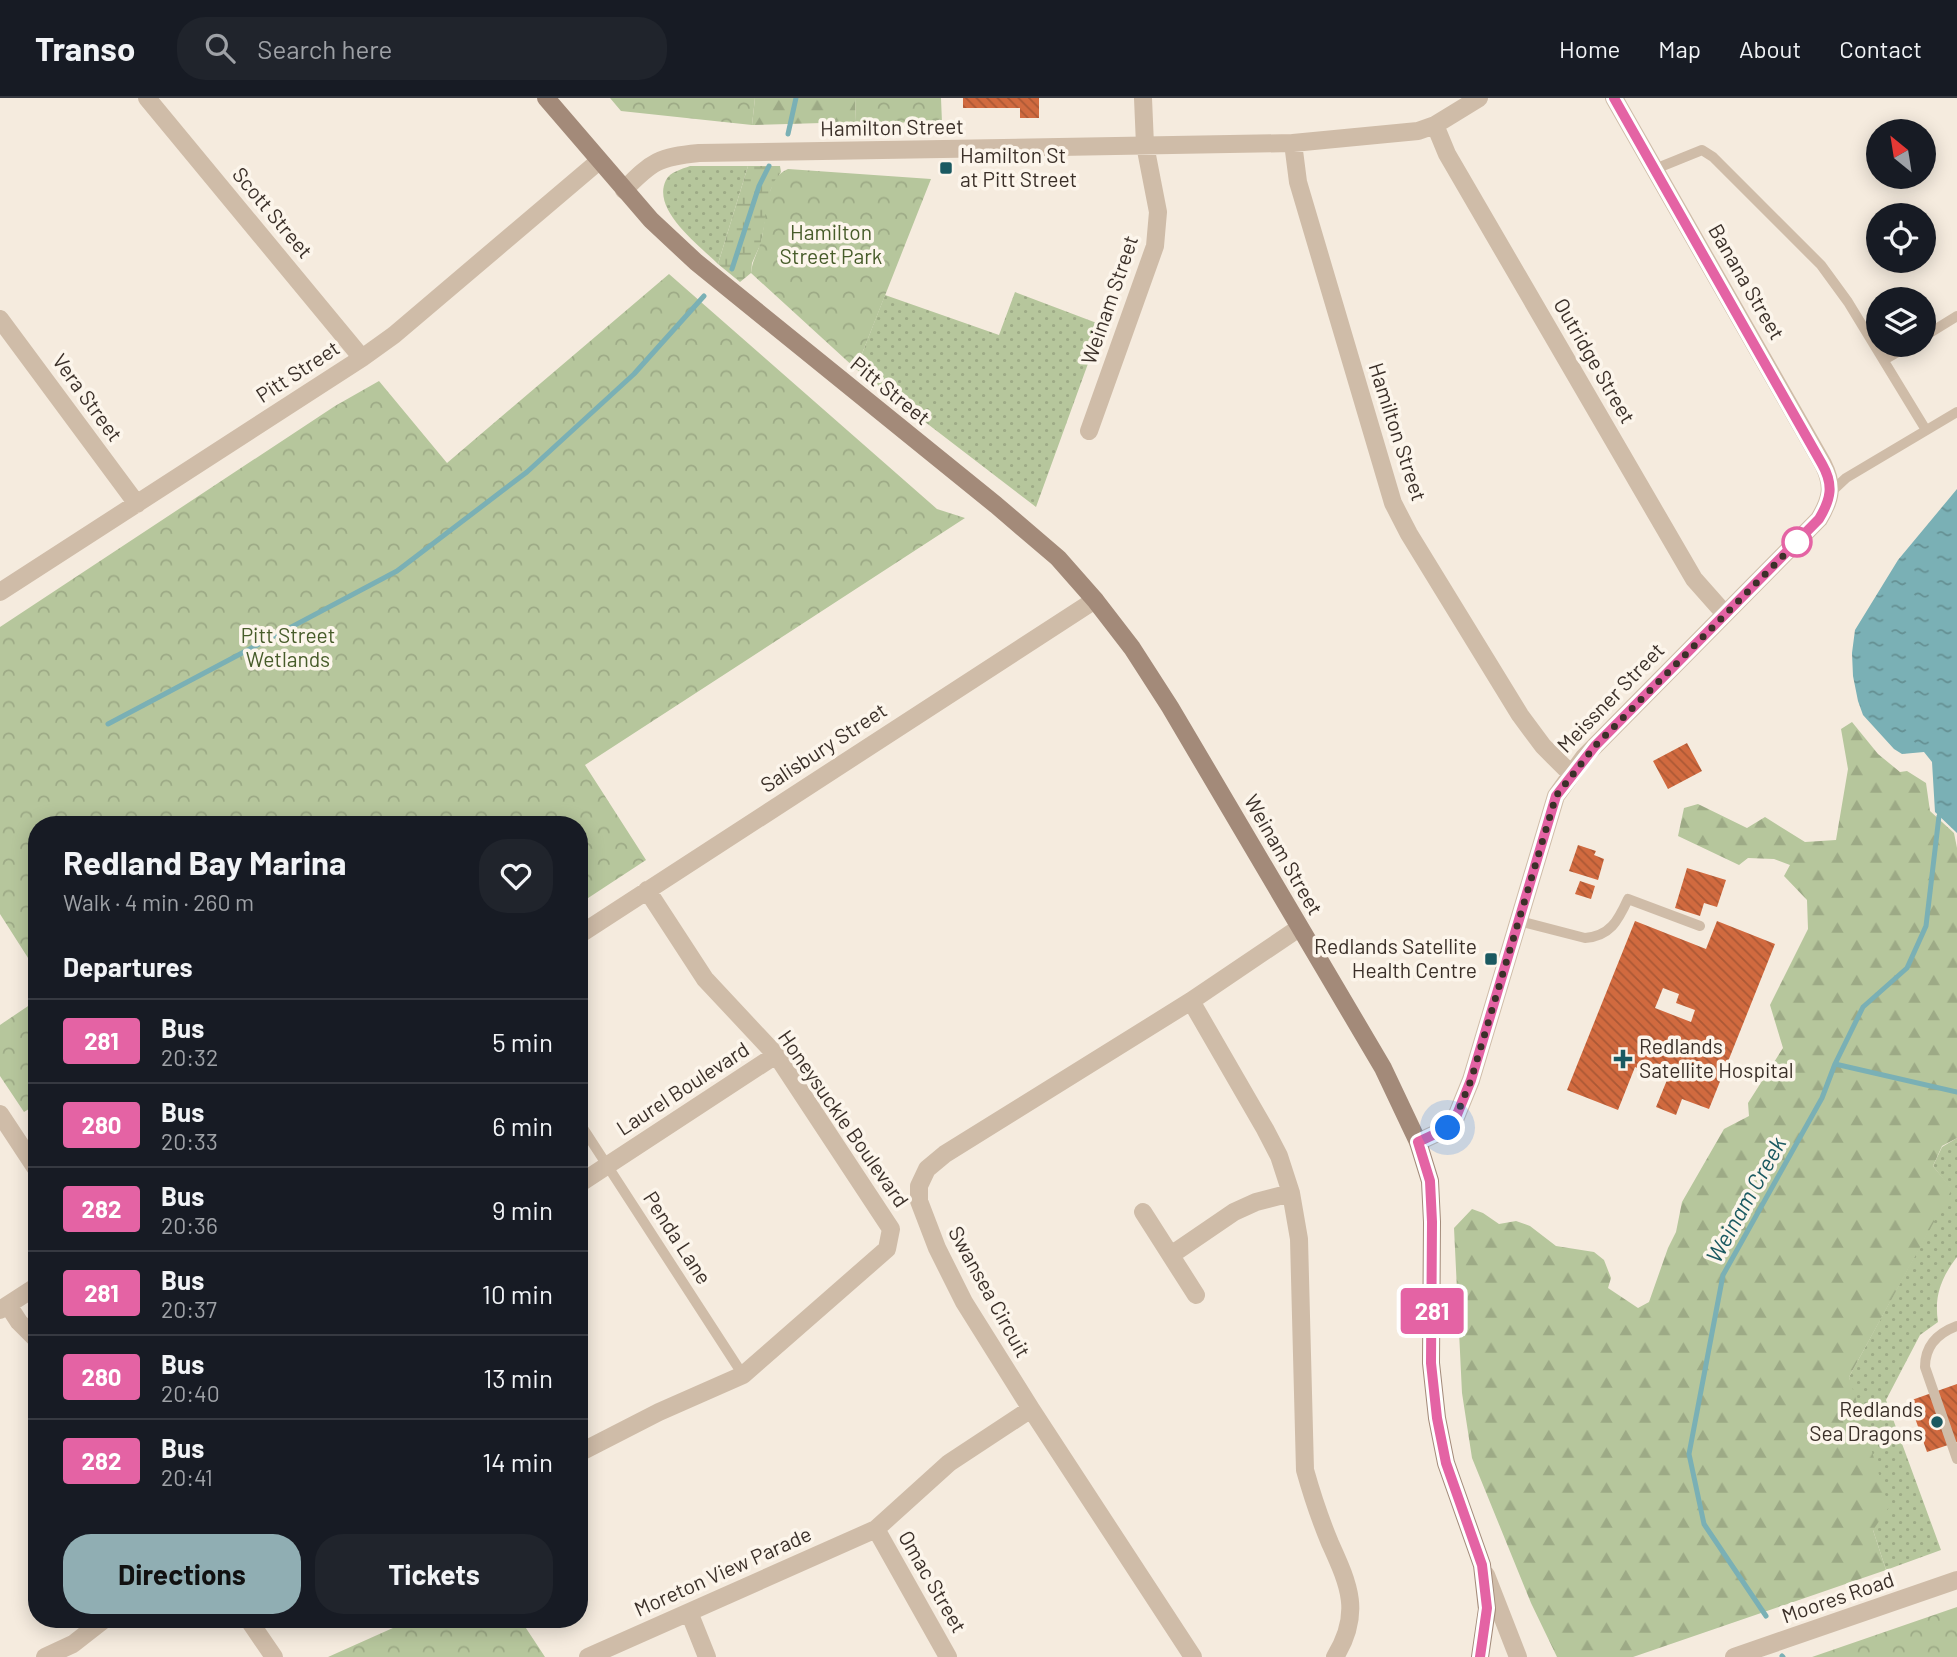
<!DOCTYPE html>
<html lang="en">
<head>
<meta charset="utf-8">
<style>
  body { margin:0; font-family:Barlow,sans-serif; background:#20242c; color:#f1f3f6; height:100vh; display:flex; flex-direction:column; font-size:26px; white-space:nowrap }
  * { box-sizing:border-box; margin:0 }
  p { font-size:23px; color:#9ea1a6 }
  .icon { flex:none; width:38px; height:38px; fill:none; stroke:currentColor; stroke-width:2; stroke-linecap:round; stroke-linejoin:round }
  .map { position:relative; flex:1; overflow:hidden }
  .drawer { position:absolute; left:28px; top:718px; width:560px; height:812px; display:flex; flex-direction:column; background:#171b24; border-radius:28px; box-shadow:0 4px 18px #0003 }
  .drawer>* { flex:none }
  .badge { padding:0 14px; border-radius:5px; font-size:24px; line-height:46px }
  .needle { width:46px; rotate:330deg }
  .fabs { position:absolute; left:1866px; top:21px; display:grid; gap:14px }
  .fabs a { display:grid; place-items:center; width:70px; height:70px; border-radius:50%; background:#171b24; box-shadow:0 4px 18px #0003; font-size:35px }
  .you { position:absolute; width:35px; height:35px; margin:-18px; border:5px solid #fff; border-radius:50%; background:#1a73e8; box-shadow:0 0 0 10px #1a73e833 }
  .map>.badge { position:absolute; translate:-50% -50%; box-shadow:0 0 0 4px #fff }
  h2 { padding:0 35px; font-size:26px; line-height:63px }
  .round { display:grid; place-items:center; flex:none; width:74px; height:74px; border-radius:28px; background:#20242c }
  .head { display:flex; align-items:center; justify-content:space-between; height:119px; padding:0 35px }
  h1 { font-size:33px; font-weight:700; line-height:52px }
  .action { display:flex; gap:14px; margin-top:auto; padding:14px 35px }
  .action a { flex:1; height:80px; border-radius:28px; background:#90aeb3; color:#111; font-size:28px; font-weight:700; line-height:80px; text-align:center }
  .action a+a { background:#20242c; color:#f1f3f6 }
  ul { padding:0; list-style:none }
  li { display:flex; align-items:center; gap:21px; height:84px; padding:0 35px; border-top:2px solid #363941 }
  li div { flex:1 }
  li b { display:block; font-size:26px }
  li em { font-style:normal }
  li .badge { min-width:77px; font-weight:700; text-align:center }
  header { display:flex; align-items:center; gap:42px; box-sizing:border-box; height:98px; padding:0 35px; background:#171b24; border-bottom:2px solid #363941 }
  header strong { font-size:33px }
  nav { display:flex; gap:38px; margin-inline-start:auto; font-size:24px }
  .search { width:490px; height:63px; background:#20242c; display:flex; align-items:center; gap:18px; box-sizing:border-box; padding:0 24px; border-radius:28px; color:#9ea1a6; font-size:26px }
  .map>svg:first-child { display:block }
  .grass { fill:url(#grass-dots) }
  .forest { fill:url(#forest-firs) }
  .wetland { fill:url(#wetland-marsh) }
  .park { fill:url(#park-crowns) }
  .water { fill:url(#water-ripples) }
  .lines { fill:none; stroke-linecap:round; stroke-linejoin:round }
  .stream { stroke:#7ab0b5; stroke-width:5 }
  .building { fill:url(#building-back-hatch); fill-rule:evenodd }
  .lane { stroke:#cfbca8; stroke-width:10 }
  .street { stroke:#cfbca8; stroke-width:18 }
  .secondary { stroke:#a38a79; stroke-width:18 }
  .line-casing { stroke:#fff; stroke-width:16 }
  .line { stroke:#e463a4; stroke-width:10 }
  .walk { stroke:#3b3029; stroke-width:7; stroke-dasharray:0 12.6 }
  .poi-dot { fill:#1a5961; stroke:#fcf5eb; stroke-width:2.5 }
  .stop-dot { fill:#fff; stroke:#e463a4; stroke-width:3.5 }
  .labels { text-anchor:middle; stroke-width:7; stroke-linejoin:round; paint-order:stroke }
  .street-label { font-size:21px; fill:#3b3029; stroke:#fcf5eb }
  .poi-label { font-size:21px; fill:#3b3029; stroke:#fcf5eb; text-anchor:start }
  .park-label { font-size:21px; fill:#475c2a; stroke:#fcf5eb }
  .water-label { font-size:23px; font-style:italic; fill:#1a5961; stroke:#fcf5eb }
</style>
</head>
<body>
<header>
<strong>Transo</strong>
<div class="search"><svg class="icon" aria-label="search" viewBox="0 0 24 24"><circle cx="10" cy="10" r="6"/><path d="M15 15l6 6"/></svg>Search here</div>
<nav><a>Home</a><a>Map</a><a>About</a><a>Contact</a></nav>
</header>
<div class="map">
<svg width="1957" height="1559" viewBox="0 0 1957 1559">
  <defs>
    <pattern id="grass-dots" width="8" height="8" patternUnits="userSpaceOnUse" patternTransform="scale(1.75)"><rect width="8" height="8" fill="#b6c69c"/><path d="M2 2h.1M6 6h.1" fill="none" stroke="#9daa86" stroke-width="1.8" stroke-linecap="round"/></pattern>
    <pattern id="forest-firs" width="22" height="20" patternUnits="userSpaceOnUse" patternTransform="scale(1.75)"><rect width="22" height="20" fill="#b6c69c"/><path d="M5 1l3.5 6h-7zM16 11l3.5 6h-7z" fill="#9daa86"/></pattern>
    <pattern id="wetland-marsh" width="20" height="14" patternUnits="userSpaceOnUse" patternTransform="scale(1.75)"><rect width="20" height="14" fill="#b6c69c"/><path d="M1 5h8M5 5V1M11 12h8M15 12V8" fill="none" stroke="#9daa86"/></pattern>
    <pattern id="park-crowns" width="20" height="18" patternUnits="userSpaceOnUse" patternTransform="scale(1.75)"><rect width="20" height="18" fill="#b6c69c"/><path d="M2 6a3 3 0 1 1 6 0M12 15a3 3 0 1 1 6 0" fill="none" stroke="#9daa86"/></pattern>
    <pattern id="water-ripples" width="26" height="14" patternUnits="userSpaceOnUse" patternTransform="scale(1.75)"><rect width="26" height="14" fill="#7ab0b5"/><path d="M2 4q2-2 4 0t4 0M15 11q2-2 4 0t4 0" fill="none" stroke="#659093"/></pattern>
    <pattern id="building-back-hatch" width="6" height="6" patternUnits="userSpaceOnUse" patternTransform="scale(1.75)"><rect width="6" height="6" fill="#d16a3f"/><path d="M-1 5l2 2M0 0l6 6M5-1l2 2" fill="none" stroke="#ab5835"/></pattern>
  </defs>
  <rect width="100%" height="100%" fill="#f5ebde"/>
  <path class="grass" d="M690,68H748L718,166C699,147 651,112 666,82C670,74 682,71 690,68Z
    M1015,194L1102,227L1036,409L856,271L885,197L999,237Z
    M1957,1040V1159C1941,1180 1934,1198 1938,1224L1920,1237L1886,1302L1941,1452L1886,1472L1873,1432L1849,1279L1951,1091L1933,1068L1942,1049Z"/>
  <path class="forest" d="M755,0H855L856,24L752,27Z
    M1852,624L1878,656L1900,674L1907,673L1926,685L1930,713L1954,735L1957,750V1040L1942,1048L1933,1068L1952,1091L1849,1279L1889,1409L1873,1432L1886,1472L1633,1559H1557L1531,1505L1472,1360L1462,1295L1454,1130L1472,1111L1483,1115L1499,1126L1516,1123L1530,1128L1556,1148L1594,1154L1604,1162L1611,1180L1608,1190L1638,1210L1649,1204L1668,1150L1676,1134L1682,1104L1724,1031L1749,1018L1748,1005L1783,950L1770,907L1808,831L1807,802L1784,778L1790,767L1774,761L1748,760L1739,767L1678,738L1684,710L1698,706L1747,730L1765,719L1805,744L1836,742L1848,671L1841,631Z"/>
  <path class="wetland" d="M748,68H780L781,74L771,91L761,145L752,165L751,175L740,184L718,166Z"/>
  <path class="park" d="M610,0H755L752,27L621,13Z
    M855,0H941L942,25L856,24Z
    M788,71L931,81L856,271L751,175C752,163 758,154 761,143C767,122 764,80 788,71Z
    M669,176L937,411L965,420L585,667L646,762L579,806V726H37V874L0,816V529L335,308L379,283L447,365Z
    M37,902V1006L24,1014L0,978V927Z
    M1957,1509V1559H1812Z
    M413,1521H520L545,1559H328Z"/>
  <path class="water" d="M1957,391V735L1935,714L1932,664L1924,654L1902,656L1894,651L1863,617L1858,603L1853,578L1852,555L1855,532L1898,462Z"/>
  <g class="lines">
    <path class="stream" d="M788,36L796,0
      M732,171L759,88L769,68
      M108,626L397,473L527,374L634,276L704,198
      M1835,966L1957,994
      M1766,1518L1704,1426L1689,1356L1723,1177L1822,1000L1835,966L1863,909L1907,870L1926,828L1939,718
      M1782,1558L1783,1559"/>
  </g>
  <path class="building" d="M963,0H1039V20H1020V10H963Z
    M1687,645L1702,673L1668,691L1653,663Z
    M1578,747L1596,753L1594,757L1604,761L1598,782L1569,773Z
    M1687,770L1726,782L1717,809L1704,805L1700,818L1675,810Z
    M1580,783L1595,788L1591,801L1575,796Z
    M1635,823L1706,851L1717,823L1775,846L1709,1011L1682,1001L1676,1017L1656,1009L1667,982L1635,969L1618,1012L1567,992ZM1663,890L1679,896L1676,905L1695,912L1691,924L1655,910Z
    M1957,1286V1344L1927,1354L1909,1303Z"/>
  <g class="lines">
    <path class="lane" d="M1655,71L1702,52L1713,59L1821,167L1848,204L1926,332
      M1923,239L1957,218
      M1884,262L1910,247
      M1831,394L1846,380L1957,314
      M1519,823L1585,840C1610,838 1618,823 1628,801L1700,828
      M579,1024L743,1277
      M1957,1228C1938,1235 1925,1248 1925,1269L1957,1361"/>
    <path class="street" d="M147,0L362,260
      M1435,27L1447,56L1694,481L1725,516
      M1293,45L1298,84L1393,405L1409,436L1520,617L1543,648L1571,676
      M624,92C652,63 659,59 699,55L1293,45L1418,33L1435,27L1479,0
      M0,221L137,406
      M1089,333L1155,148L1158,114L1145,47L1143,0
      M0,494L362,260L394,237L599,63
      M579,837L1095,502
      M1191,903L1265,1031L1279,1058L1291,1095L1299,1141L1305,1372C1312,1397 1320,1421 1330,1445C1349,1487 1362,1515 1335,1559
      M0,1016L37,1072
      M1418,1044L1448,1030L1456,1019L1471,982L1556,698L1584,659L1819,421C1831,401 1834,388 1823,366L1614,0
      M579,1086L776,957
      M1143,1114L1196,1197
      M1171,1157L1234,1114L1256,1104L1291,1095
      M8,1207L19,1224L37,1242
      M0,1212L37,1188
      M579,1355L659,1314L743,1277L887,1151L891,1131L777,958L705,881L647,792
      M876,1431L948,1559
      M1486,1477L1518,1559
      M689,1514L707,1559
      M248,1521L274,1559
      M45,1559L73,1546L105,1521
      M588,1559L876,1431L949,1365L1031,1311
      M1193,1559L1031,1311L964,1204L937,1150L919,1103V1088L927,1071L945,1056L1191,903L1299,830
      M1734,1559L1957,1482"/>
    <path class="secondary" d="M546,0L651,122L696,164L996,407L1058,460L1095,502L1132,550L1170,609L1383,970L1418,1044L1430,1083L1432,1124L1431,1265L1437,1320L1446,1365L1482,1467L1487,1511L1480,1559"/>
  </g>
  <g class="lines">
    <defs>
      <path id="line" d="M1480,1559L1487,1510L1482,1467L1446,1365L1437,1320L1431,1265L1432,1124L1430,1083L1418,1044L1448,1030L1456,1019L1471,982L1556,698L1595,648L1819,421C1831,401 1834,387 1822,366L1614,0"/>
    </defs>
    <use href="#line" class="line-casing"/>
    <use href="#line" class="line"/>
    <path class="walk" d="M1448,1030L1456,1019L1471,982L1556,698L1595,648L1797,444"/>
  </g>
  <g class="poi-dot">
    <rect x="939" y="63" width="14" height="14" rx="3.5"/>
    <rect x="1484" y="854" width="14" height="14" rx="3.5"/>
    <path d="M1619.5 950.5h7v7h7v7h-7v7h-7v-7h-7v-7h7z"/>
    <circle cx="1937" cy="1324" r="7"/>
  </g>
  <circle class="stop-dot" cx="1797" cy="444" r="14"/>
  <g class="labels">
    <g class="street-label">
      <text transform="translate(892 30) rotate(-1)" y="7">Hamilton Street</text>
      <text transform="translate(272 115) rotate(50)" y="7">Scott Street</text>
      <text transform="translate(1746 184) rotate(60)" y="7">Banana Street</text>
      <text transform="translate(1110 202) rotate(-71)" y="7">Weinam Street</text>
      <text transform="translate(1594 263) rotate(60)" y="7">Outridge Street</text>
      <text transform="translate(298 274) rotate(-33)" y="7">Pitt Street</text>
      <text transform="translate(890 293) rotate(39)" y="7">Pitt Street</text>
      <text transform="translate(87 300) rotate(54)" y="7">Vera Street</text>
      <text transform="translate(1397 334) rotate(72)" y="7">Hamilton Street</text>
      <text transform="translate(1611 600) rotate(-46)" y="7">Meissner Street</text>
      <text transform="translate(824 650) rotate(-33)" y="7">Salisbury Street</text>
      <text transform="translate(1283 757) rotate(60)" y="7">Weinam Street</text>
      <text transform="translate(683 991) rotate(-33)" y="7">Laurel Boulevard</text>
      <text transform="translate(843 1021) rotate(55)" y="7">Honeysuckle Boulevard</text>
      <text transform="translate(677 1140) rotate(57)" y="7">Penda Lane</text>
      <text transform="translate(989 1194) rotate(61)" y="7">Swansea Circuit</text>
      <text transform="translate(723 1474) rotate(-24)" y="7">Moreton View Parade</text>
      <text transform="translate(932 1484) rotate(60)" y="7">Omac Street</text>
      <text transform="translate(1838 1500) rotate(-19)" y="7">Moores Road</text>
    </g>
    <g class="poi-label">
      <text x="960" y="65">Hamilton St<tspan x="960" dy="24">at Pitt Street</tspan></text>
      <text x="1477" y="856" text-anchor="end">Redlands Satellite<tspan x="1477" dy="24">Health Centre</tspan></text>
      <text x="1639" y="956">Redlands<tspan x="1639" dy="24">Satellite Hospital</tspan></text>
      <text x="1923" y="1319" text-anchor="end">Redlands<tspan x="1923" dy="24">Sea Dragons</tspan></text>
    </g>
    <g class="park-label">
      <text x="831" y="142">Hamilton<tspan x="831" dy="24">Street Park</tspan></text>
      <text x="288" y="545">Pitt Street<tspan x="288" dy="24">Wetlands</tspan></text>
    </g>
    <g class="water-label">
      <text transform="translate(1746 1102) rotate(-61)" y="8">Weinam Creek</text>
    </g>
  </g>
</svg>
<div class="fabs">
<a><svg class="needle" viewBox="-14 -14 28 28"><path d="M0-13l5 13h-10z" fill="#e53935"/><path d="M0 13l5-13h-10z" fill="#9ea1a6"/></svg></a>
<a><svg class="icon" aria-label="locate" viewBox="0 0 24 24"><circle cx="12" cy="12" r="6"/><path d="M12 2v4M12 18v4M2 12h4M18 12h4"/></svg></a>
<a><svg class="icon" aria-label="layers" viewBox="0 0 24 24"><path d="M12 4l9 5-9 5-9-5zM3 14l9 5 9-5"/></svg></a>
</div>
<div class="you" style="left:1448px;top:1030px"></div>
<b class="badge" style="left:1432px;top:1213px;background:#e463a4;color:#fff">281</b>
<section class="drawer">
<div class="head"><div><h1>Redland Bay Marina</h1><p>Walk · 4 min · 260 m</p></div><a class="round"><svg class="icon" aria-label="heart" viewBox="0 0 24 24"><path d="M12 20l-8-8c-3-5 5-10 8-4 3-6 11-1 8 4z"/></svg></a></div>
<h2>Departures</h2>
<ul>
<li><span class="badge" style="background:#e463a4;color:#fff">281</span><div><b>Bus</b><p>20:32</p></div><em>5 min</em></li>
<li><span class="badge" style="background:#e463a4;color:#fff">280</span><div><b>Bus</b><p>20:33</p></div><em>6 min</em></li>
<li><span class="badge" style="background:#e463a4;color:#fff">282</span><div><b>Bus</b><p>20:36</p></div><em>9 min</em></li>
<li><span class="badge" style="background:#e463a4;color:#fff">281</span><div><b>Bus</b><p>20:37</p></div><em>10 min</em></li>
<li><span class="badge" style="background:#e463a4;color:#fff">280</span><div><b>Bus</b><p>20:40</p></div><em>13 min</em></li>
<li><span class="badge" style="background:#e463a4;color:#fff">282</span><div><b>Bus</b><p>20:41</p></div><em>14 min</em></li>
</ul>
<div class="action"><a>Directions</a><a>Tickets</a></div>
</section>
</div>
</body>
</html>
